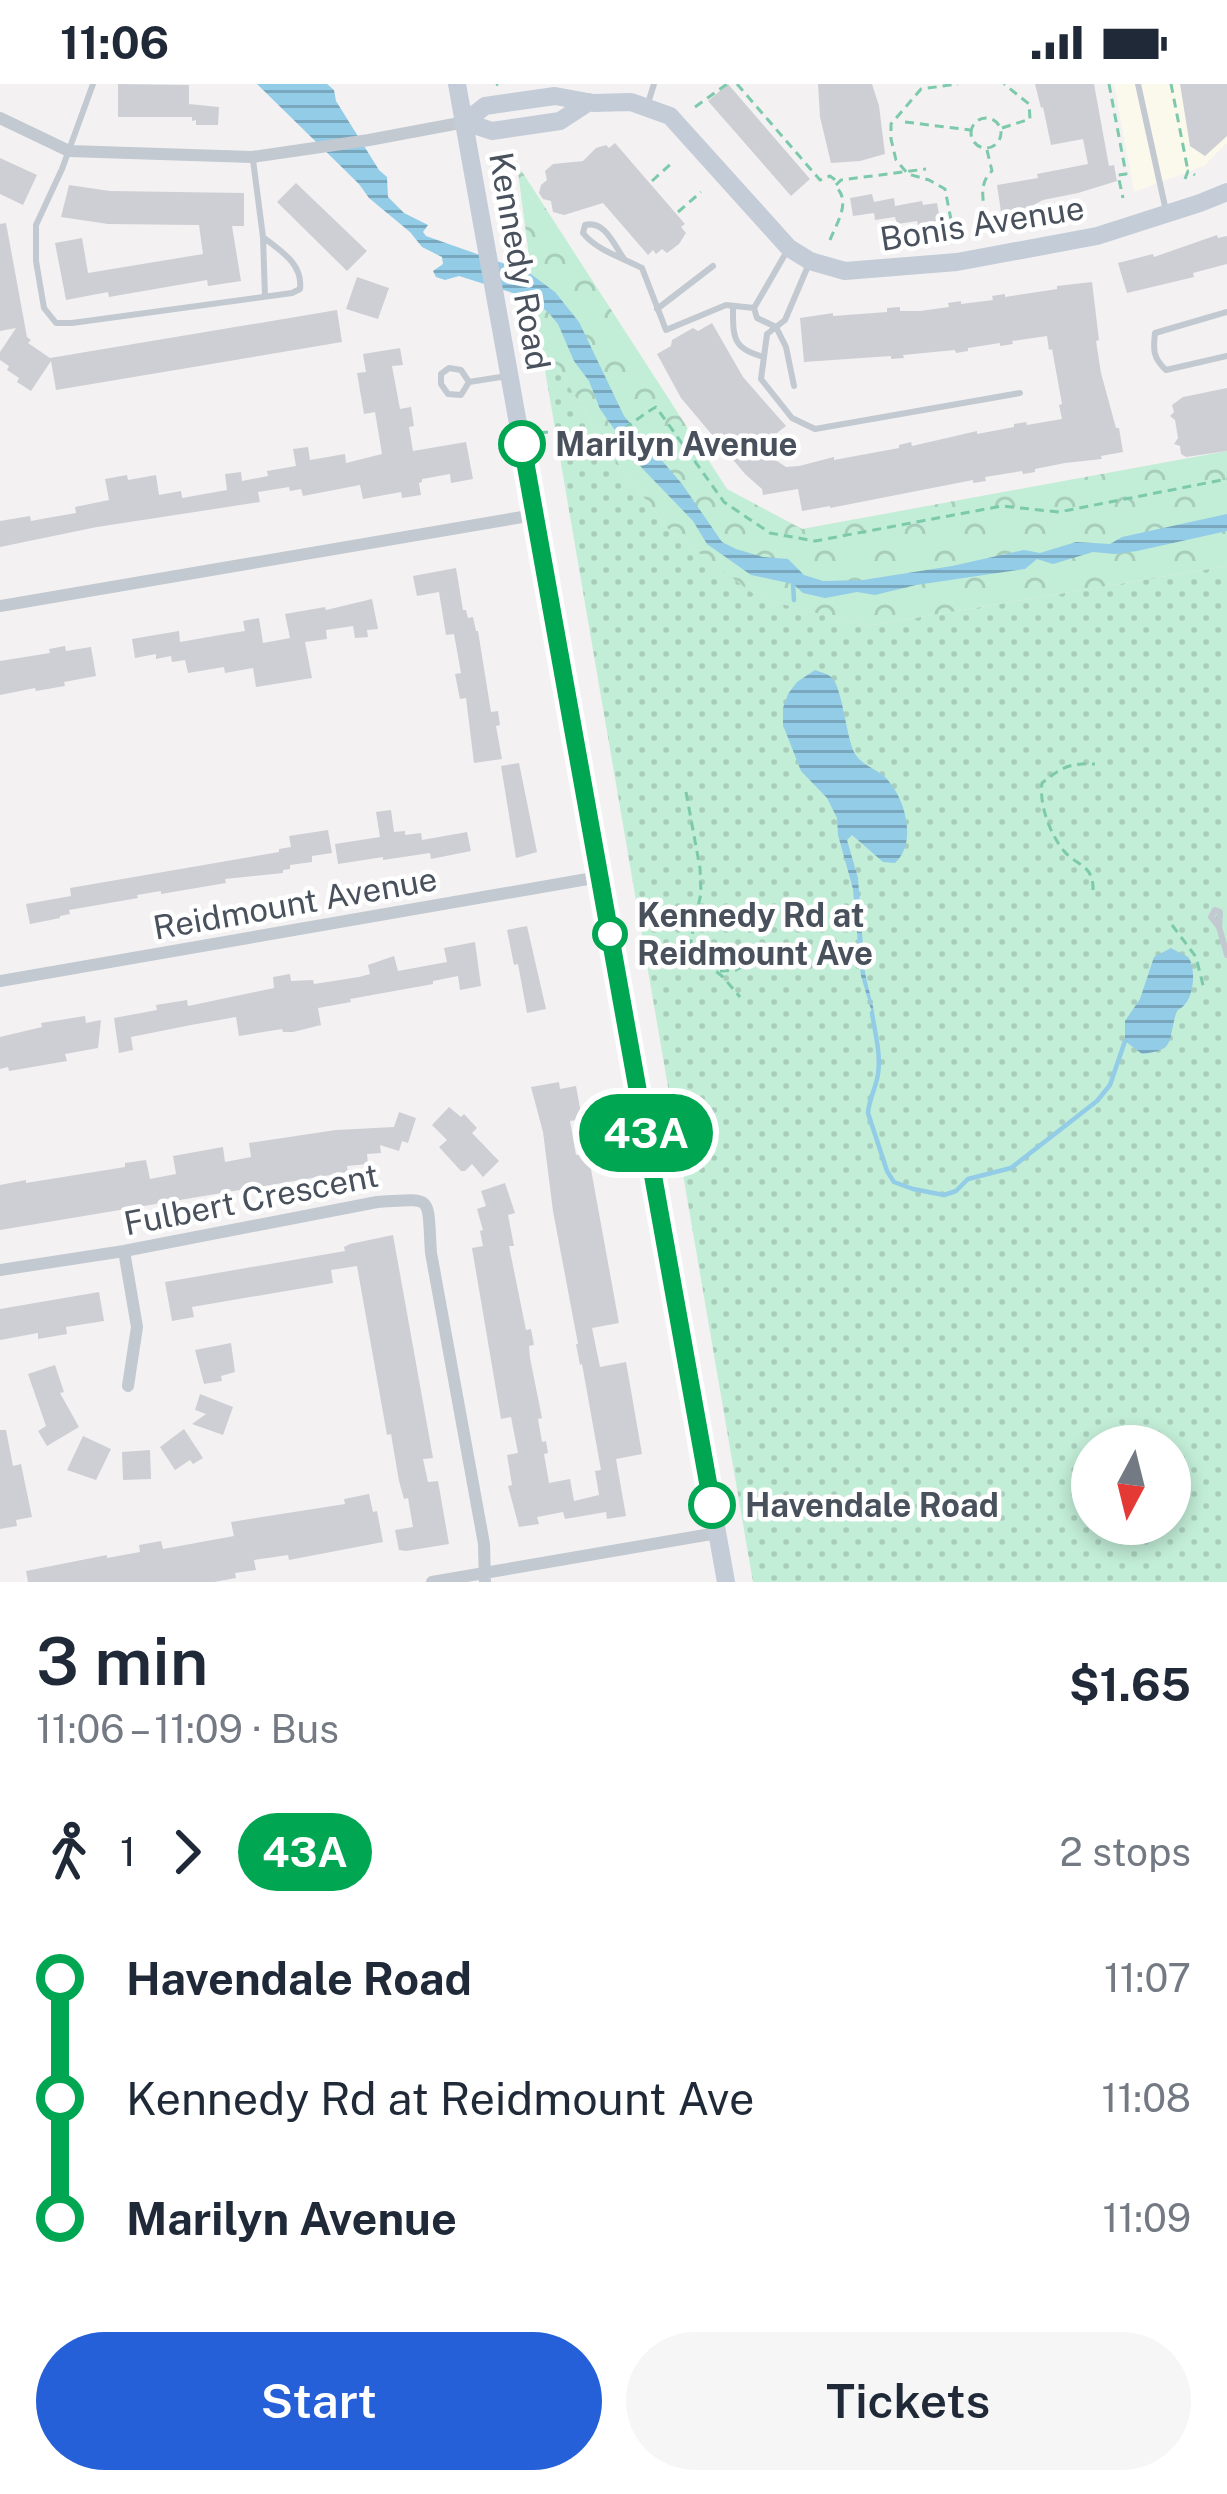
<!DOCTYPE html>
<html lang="en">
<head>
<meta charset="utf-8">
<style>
  body { margin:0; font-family:"Public Sans",sans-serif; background:#f6f6f7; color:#1f2937; height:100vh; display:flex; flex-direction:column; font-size:45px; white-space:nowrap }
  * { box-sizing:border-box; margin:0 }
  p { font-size:39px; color:#747a83 }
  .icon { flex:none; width:66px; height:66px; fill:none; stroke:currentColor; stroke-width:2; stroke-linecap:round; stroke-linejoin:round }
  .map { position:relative; height:1498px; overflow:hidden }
  .panel { display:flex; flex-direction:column; background:#fff; flex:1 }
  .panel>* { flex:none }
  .badge { padding:0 24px; border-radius:39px; font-size:42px; line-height:78px }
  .needle { width:78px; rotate:187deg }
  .tools { position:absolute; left:1071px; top:1341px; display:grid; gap:24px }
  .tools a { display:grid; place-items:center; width:120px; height:120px; border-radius:50%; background:#fff; box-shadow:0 6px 18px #0003; font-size:60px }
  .map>.badge { position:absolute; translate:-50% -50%; box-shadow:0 0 0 6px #fff }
  .legs { display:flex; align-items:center; gap:18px; height:132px; padding:0 36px; font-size:39px }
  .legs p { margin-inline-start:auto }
  .overview { display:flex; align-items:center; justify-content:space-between; height:204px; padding:0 36px }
  h1 { font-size:66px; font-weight:600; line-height:90px }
  .primary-button { display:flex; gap:24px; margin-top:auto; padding:24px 36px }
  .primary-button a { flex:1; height:138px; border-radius:72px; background:#2560d9; color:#fff; font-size:48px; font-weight:600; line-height:138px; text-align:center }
  .primary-button a+a { background:#f6f6f7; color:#1f2937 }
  ul { padding:0 36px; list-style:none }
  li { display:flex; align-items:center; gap:42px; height:120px; font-size:45px }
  li i { display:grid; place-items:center; width:18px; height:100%; margin:0 15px; background:currentColor }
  li i::after { content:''; width:30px; height:30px; margin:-15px; border:9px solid; border-radius:50%; background:#fff }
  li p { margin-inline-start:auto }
  li:first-child i { background:linear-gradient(#0000 50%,currentColor 0) }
  li:last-child i { background:linear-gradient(currentColor 50%,#0000 0) }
  .status { display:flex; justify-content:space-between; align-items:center; height:84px; padding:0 60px; background:#fff; direction:ltr }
  .status svg { height:33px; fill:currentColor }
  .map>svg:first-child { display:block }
  .commercial { fill:#fbf8ec }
  .grass { fill:url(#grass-dots); fill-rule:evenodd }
  .park { fill:url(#park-crowns) }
  .water { fill:url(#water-rules) }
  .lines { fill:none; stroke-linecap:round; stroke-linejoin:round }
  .stream { stroke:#92cce7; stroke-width:4.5 }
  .building { fill:#cecfd5 }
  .path { stroke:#7cc9ab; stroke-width:3; stroke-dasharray:9 6; stroke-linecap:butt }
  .lane { stroke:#c2c9d1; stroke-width:6 }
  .street { stroke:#c2c9d1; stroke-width:12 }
  .secondary { stroke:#c4ccd8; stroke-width:18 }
  .line-1-casing { stroke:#fff; stroke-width:27 }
  .line-1 { stroke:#00a651; stroke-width:18 }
  .stop-1-dot { fill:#fff; stroke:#00a651; stroke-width:6 }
  .labels { text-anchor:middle; stroke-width:9; stroke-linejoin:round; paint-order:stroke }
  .street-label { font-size:33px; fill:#49515d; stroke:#fff }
  .stop-label { font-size:33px; font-weight:bold; fill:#49515d; stroke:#fff; text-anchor:start }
</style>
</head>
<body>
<div class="status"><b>11:06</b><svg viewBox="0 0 49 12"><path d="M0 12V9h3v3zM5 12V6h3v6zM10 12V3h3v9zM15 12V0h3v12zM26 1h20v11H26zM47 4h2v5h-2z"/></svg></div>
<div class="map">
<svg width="1227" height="1498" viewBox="0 0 1227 1498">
  <defs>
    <pattern id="grass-dots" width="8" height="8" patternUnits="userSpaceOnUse" patternTransform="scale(3)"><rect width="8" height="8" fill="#c2edd7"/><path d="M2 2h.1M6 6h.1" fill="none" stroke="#a8cdbb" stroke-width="1.8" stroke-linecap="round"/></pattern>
    <pattern id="park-crowns" width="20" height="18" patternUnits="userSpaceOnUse" patternTransform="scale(3)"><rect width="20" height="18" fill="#c2edd7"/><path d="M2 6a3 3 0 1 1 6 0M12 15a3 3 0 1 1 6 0" fill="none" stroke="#a8cdbb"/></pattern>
    <pattern id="water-rules" width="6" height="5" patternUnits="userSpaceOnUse" patternTransform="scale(3)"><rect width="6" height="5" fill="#92cce7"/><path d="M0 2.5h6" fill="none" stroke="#79a8be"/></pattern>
  </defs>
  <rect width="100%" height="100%" fill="#f3f1f1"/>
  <path class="commercial" d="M1114,0H1227V59L1204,82L1134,108Z"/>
  <path class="grass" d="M540,257L624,388L670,447L760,514L866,542L1227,482V1498H753ZM1092,1362H1170V1440H1092Z"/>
  <path class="park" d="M517,80L727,405L802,445L1227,367V482L866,542L759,514L670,447L624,388L540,257Z"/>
  <path class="water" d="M257,0H327L334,6L336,17L379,86L387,93L388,113L404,129L428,141L423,148L426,152L528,188L555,208L579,238L624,332L682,400L722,458L736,465L763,473L788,475L804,491L823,497L863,496L952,482L1024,466L1040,469L1076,458L1110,460L1122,453L1227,430V447L1137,467L1115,470L1093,468L1053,480L1037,475L1025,485L916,501L875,511L857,508L825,514L803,509L793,500L751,491L707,460L693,437L641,383L600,325L589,297L574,277L558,240L548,228L529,214L459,192L445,196L436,193L433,187L443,180L442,173L422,163L410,148L369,114L359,100Z
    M815,586C822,589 827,589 832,594C842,603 846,651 854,668C860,680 874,684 884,692C905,712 918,758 895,779L883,778L852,751L847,756L858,794L865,889L874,927L872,929L861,892L853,805L838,751L837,734L827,714L801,687L783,641V624L788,610L797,598Z
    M1171,864C1174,866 1185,871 1188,873C1196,883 1194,909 1186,919C1179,928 1178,922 1175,933C1168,960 1174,966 1142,970L1125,957V937L1140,915L1154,873Z"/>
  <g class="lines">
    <path class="stream" d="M793,500L794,516
      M872,929C875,949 881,970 878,990C876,1004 869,1015 868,1029L887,1087L894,1098L913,1105L944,1111L956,1107L968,1095L1011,1084L1097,1017L1110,1001L1125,957"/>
  </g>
  <path class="building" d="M118,0L189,1V20L219,23L218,41H196V36L192,37V33H118Z
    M728,0L810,95L791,112L708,17Z
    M818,0H872L879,22L885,70L860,77L831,79L820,33Z
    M1035,0H1094L1109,82L1114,81L1117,97L1078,109L1043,116L1028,124L1001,128L997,101L1038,94L1037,90L1088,80L1083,55L1051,61L1043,23L1041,24Z
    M1180,0H1227V52L1205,72L1190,62Z
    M615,59L685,140L681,143L686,149L679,160L667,169L662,165L656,170L653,166L648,171L603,119L564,131L553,128L551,117L543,115L539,109L541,101L547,96L545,87L553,80L583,77L596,64L606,61L609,64Z
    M0,74L37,91L23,121L0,110Z
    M296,99L367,167L347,187L277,118Z
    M69,101L110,107L244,109V142H232L241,197L208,202L207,196L109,213L108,208L66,216L55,159L82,154L88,189L203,170L199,141L108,140L61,133Z
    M872,110L874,118L894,114L895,122L922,117L923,121L937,119L940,136L923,141H918L917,137L897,140L895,133L875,136L874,129L853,132L850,114Z
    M6,139L27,253L31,256L28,259L50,274L337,226L342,258L56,306L51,277L31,307L17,298L19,294L7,286L9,282L0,276V268L16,244L0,247V140Z
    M1217,151L1218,154L1227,152V180L1193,189L1194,193L1127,209L1118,179L1153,170L1154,173Z
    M357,193L389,204L378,235L346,225Z
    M1092,198L1099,256L1096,257L1101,289L1116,344H1119L1123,368L1101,372L1102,375L1065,379L1035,385V388L1023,390L1022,387L985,393L986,397L973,399V396L830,424V422L802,427L798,405L763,411L762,405L745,390L681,314L657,270L671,262L672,256L693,244L698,247L712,239L743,293L786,342L777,349L771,373L786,383L799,382L834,373V376L899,364V361L911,358L912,362L977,347V350L1014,343V340L1026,338L1027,341L1062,335L1059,321L1062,320L1052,265L1049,266L1047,252L1012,257L1013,260L1000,262V259L968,264V267L956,269L955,266L903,271L904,274L891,275V272L804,278L800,234L833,229V232L887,228V224L900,223V227H920L949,223L948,219L961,217V220L993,216L992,212L1005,210V213L1057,205V202Z
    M400,264L403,281L392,282L400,325L411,323L414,342L409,343L413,367L466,358L473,395L451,399L450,390L422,395V398L419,399L421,411L402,414L401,408L363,415L360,401L303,412L301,405L290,407L289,403L258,408L260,418L97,443L0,463V437L30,432L31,437L47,434L76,429L75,423L109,416L105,395L127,391L128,396L156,391L159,411L181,407L182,414L227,406L225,390L241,388L242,397L268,392L267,387L296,382L293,365L308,363L310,376L345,370L346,379L382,370L375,328L364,330L357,289L366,288L363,270Z
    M1227,304V367L1186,373L1181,370L1180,362L1174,360L1178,354L1175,336L1170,332L1174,328L1172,321L1183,313Z
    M456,484L463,526H466L468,534L473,533L476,547H478L491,628L498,627L500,641L496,642L502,675L474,679L466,614L460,615L455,590L461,589L454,550L446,551L439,508L417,512L413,492Z
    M372,515L378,545L367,546L368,553L355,554L353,542L326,546L327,555L305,558L312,594L256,603L253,584L225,589L224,583L188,589L185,576L172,578L171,572L156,575V570L135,574L132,555L179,547L180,558L220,551L245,547L243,537L259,534L263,559L290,554L285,530L325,523L326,526Z
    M65,562L66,567L91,563L96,592L64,598L65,602L36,607L35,604L0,611V577L50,569L49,565Z
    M519,679L537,768L516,774L501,682Z
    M391,726L394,748L405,747V751L421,749L422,756L467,748L471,767L431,775L430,769L383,776V773L338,780L335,760L380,753L376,728Z
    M328,746L332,769L312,772V778L290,781V785L283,786V789L225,795L226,799L161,810V807L137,811L138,814L69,826L70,830L60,832V834L30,840L26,820L71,812L70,804L279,768V765L291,763L289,752Z
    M527,842L546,925L527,929L518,880L514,881L507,846Z
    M475,858L481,902L460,906L458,892L433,897V900L350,915L351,918L318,924L321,941L293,948H283L282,945L239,952L236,933L191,941L131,953L133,966L119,969L114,934L157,926L156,921L187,916L188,922L274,904L273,893L290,890L291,897L313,896L314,900L359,893L370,890L368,881L394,872L398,887L447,878L444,864Z
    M85,932L86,939L101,936L98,964L65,970L67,977L9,987L8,983L0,985V953L42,943L41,939Z
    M559,998L560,1005L576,1002L582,1035L570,1037L576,1071L588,1069L619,1239L592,1244L600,1283L626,1278L642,1370L616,1375L626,1432L607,1435L606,1428L565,1435L563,1428L537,1433L539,1440L519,1443L508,1402L512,1401L507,1371L518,1369L511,1333L501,1335L472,1164L483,1162L480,1147L483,1146L477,1125L486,1122L481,1107L505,1099L515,1129L508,1131L514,1162H509L526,1246L531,1245L534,1261L529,1262L530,1274L542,1334L538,1335L542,1358L546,1357L548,1369L544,1370L549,1399L570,1395L574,1417L599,1411L595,1387L601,1386L582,1280L580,1281L576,1260H578L553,1127L543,1048L531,1003Z
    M449,1023L461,1033L464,1030L477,1044L472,1049L499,1077L483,1093L472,1080L465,1087H461L439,1063L447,1056L432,1041Z
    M399,1028L416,1034L408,1059L402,1057L399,1067L380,1061L381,1069L367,1070L368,1080L347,1082L348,1088L0,1146V1101L26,1096V1099L125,1083V1079L146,1076L150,1095L176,1090L173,1072L223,1063L225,1078L251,1073L249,1059L336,1046L394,1043Z
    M393,1151L433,1374L423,1375L428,1398L438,1397L449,1460L406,1467L399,1466L395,1446L413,1443L408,1414L404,1415L399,1397L391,1350L387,1351L357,1182L331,1186L333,1199L192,1223L194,1233L172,1237L165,1198L345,1167L344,1163L350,1160Z
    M99,1208L104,1237L66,1243L67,1250L38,1255V1249L0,1256V1225Z
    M231,1259L235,1288L221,1292L222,1297L204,1300L195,1266Z
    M55,1281L64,1308L60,1309L79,1343L47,1362L38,1347L46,1342L28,1290Z
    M200,1310L233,1323L223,1351L192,1340L206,1330L195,1326Z
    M184,1345L203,1374L193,1380L190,1376L175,1386L160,1363Z
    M0,1346H6L13,1382L21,1380L32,1433L16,1436L17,1442L0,1445Z
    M83,1352L111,1365L96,1396L67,1386Z
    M150,1366L151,1395L123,1396L122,1368Z
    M369,1410L373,1428L377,1427L383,1458L289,1476L288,1471L254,1476L256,1486L235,1489L236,1494L214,1498H28L26,1487L107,1471V1474L140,1468L139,1461L161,1457L163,1465L234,1452L231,1438L345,1420L344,1415Z"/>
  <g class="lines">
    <path class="path" d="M737,0L820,96L830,92L838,98
      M1109,0L1126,90L1118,91L1123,114
      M1171,0L1188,87
      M496,1L498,0
      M695,23L727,0
      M971 49a15 15 0 1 1 30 0a15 15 0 1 1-30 0Z
      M905,38L970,46
      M1002,44L1030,35L1029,20L1004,0
      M987,66L992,87C975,102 986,126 989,146
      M1185,95L1188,87L1195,91
      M652,97L673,78
      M678,128L701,108
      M954,151L945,105L929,96L908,90L896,76L891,55V40L921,5L958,0
      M830,156C837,138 852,117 835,102L841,96L926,85
      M539,349C557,345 569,357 586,359C611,361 635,334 656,323L724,418L770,449L815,457L1002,422L1059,428L1227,395
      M686,708L700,784L701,809L689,865L723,893L740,913
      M1093,806C1094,780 1076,782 1064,767C1050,750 1039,721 1042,699C1062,683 1069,679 1095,680
      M1172,841L1196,873L1204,905
      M720,887L736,886L752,877"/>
    <path class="lane" d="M93,0L62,85L36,141V177L44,224L56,239H72L292,209L300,205C303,180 281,167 263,153
      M1138,0L1166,127
      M648,19L654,0
      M253,76L263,153L265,212
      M787,167L754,224L757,234L776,243L786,263L794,302
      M624,175C614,161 605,136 585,141L583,149C596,166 623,174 642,184L666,246L726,221L754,224
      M808,182L785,236L767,250L761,295L792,334L815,345L1020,309
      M733,223C733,253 732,265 764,273
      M657,225L713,182
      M1227,228L1155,249C1153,266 1153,274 1166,286L1227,272
      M469,298L461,311L448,310L441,300V290L449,284L461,286L469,298L507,292
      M1219,843L1220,828L1215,826L1211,833L1219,843L1227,871"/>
    <path class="street" d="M0,34L69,67L252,73L369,56L465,38
      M0,522L534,431
      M0,897L599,793
      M124,1167L137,1243L128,1302
      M0,1186L124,1167L377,1118C435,1115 427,1109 431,1169L484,1460L485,1498
      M432,1498L717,1449"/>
    <path class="secondary" d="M457,0L726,1498
      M465,38L485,22L555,12L593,19L631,18L670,32L789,164L810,177L845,187L957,178L1097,152L1200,119L1227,108
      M465,38L492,47L560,37L589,18"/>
  </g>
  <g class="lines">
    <defs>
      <path id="line-1" d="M522,360L712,1421"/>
    </defs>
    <use href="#line-1" class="line-1-casing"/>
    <use href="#line-1" class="line-1"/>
  </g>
  <g class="stop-1-dot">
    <circle cx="522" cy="360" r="21"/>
    <circle cx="610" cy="850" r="15"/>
    <circle cx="712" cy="1421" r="21"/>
  </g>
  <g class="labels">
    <g class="street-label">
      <text transform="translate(982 139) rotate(-9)" y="12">Bonis Avenue</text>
      <text transform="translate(520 177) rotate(80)" y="12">Kennedy Road</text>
      <text transform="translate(295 819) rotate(-10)" y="12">Reidmount Avenue</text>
      <text transform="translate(251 1115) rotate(-11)" y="12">Fulbert Crescent</text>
    </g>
    <g class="stop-label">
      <text x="555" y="372">Marilyn Avenue</text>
      <text x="637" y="843">Kennedy Rd at<tspan x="637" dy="38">Reidmount Ave</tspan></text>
      <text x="745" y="1433">Havendale Road</text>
    </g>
  </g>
</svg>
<div class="tools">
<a><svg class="needle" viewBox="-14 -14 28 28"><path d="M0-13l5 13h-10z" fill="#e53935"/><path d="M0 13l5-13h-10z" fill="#747a83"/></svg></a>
</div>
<b class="badge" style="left:646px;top:1049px;background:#00a651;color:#fff">43A</b>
</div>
<section class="panel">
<div class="overview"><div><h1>3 min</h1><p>11:06 – 11:09 · Bus</p></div><b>$1.65</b></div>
<div class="legs"><svg class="icon" aria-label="walk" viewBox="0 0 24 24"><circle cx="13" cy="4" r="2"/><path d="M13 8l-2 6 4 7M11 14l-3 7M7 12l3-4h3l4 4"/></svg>1<svg class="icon" aria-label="forward" viewBox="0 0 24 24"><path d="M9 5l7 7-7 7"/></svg><b class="badge" style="background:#00a651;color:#fff">43A</b><p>2 stops</p></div>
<ul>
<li><i style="color:#00a651"></i><b>Havendale Road</b><p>11:07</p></li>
<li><i style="color:#00a651"></i><span>Kennedy Rd at Reidmount Ave</span><p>11:08</p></li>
<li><i style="color:#00a651"></i><b>Marilyn Avenue</b><p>11:09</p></li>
</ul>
<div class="primary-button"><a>Start</a><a>Tickets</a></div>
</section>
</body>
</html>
